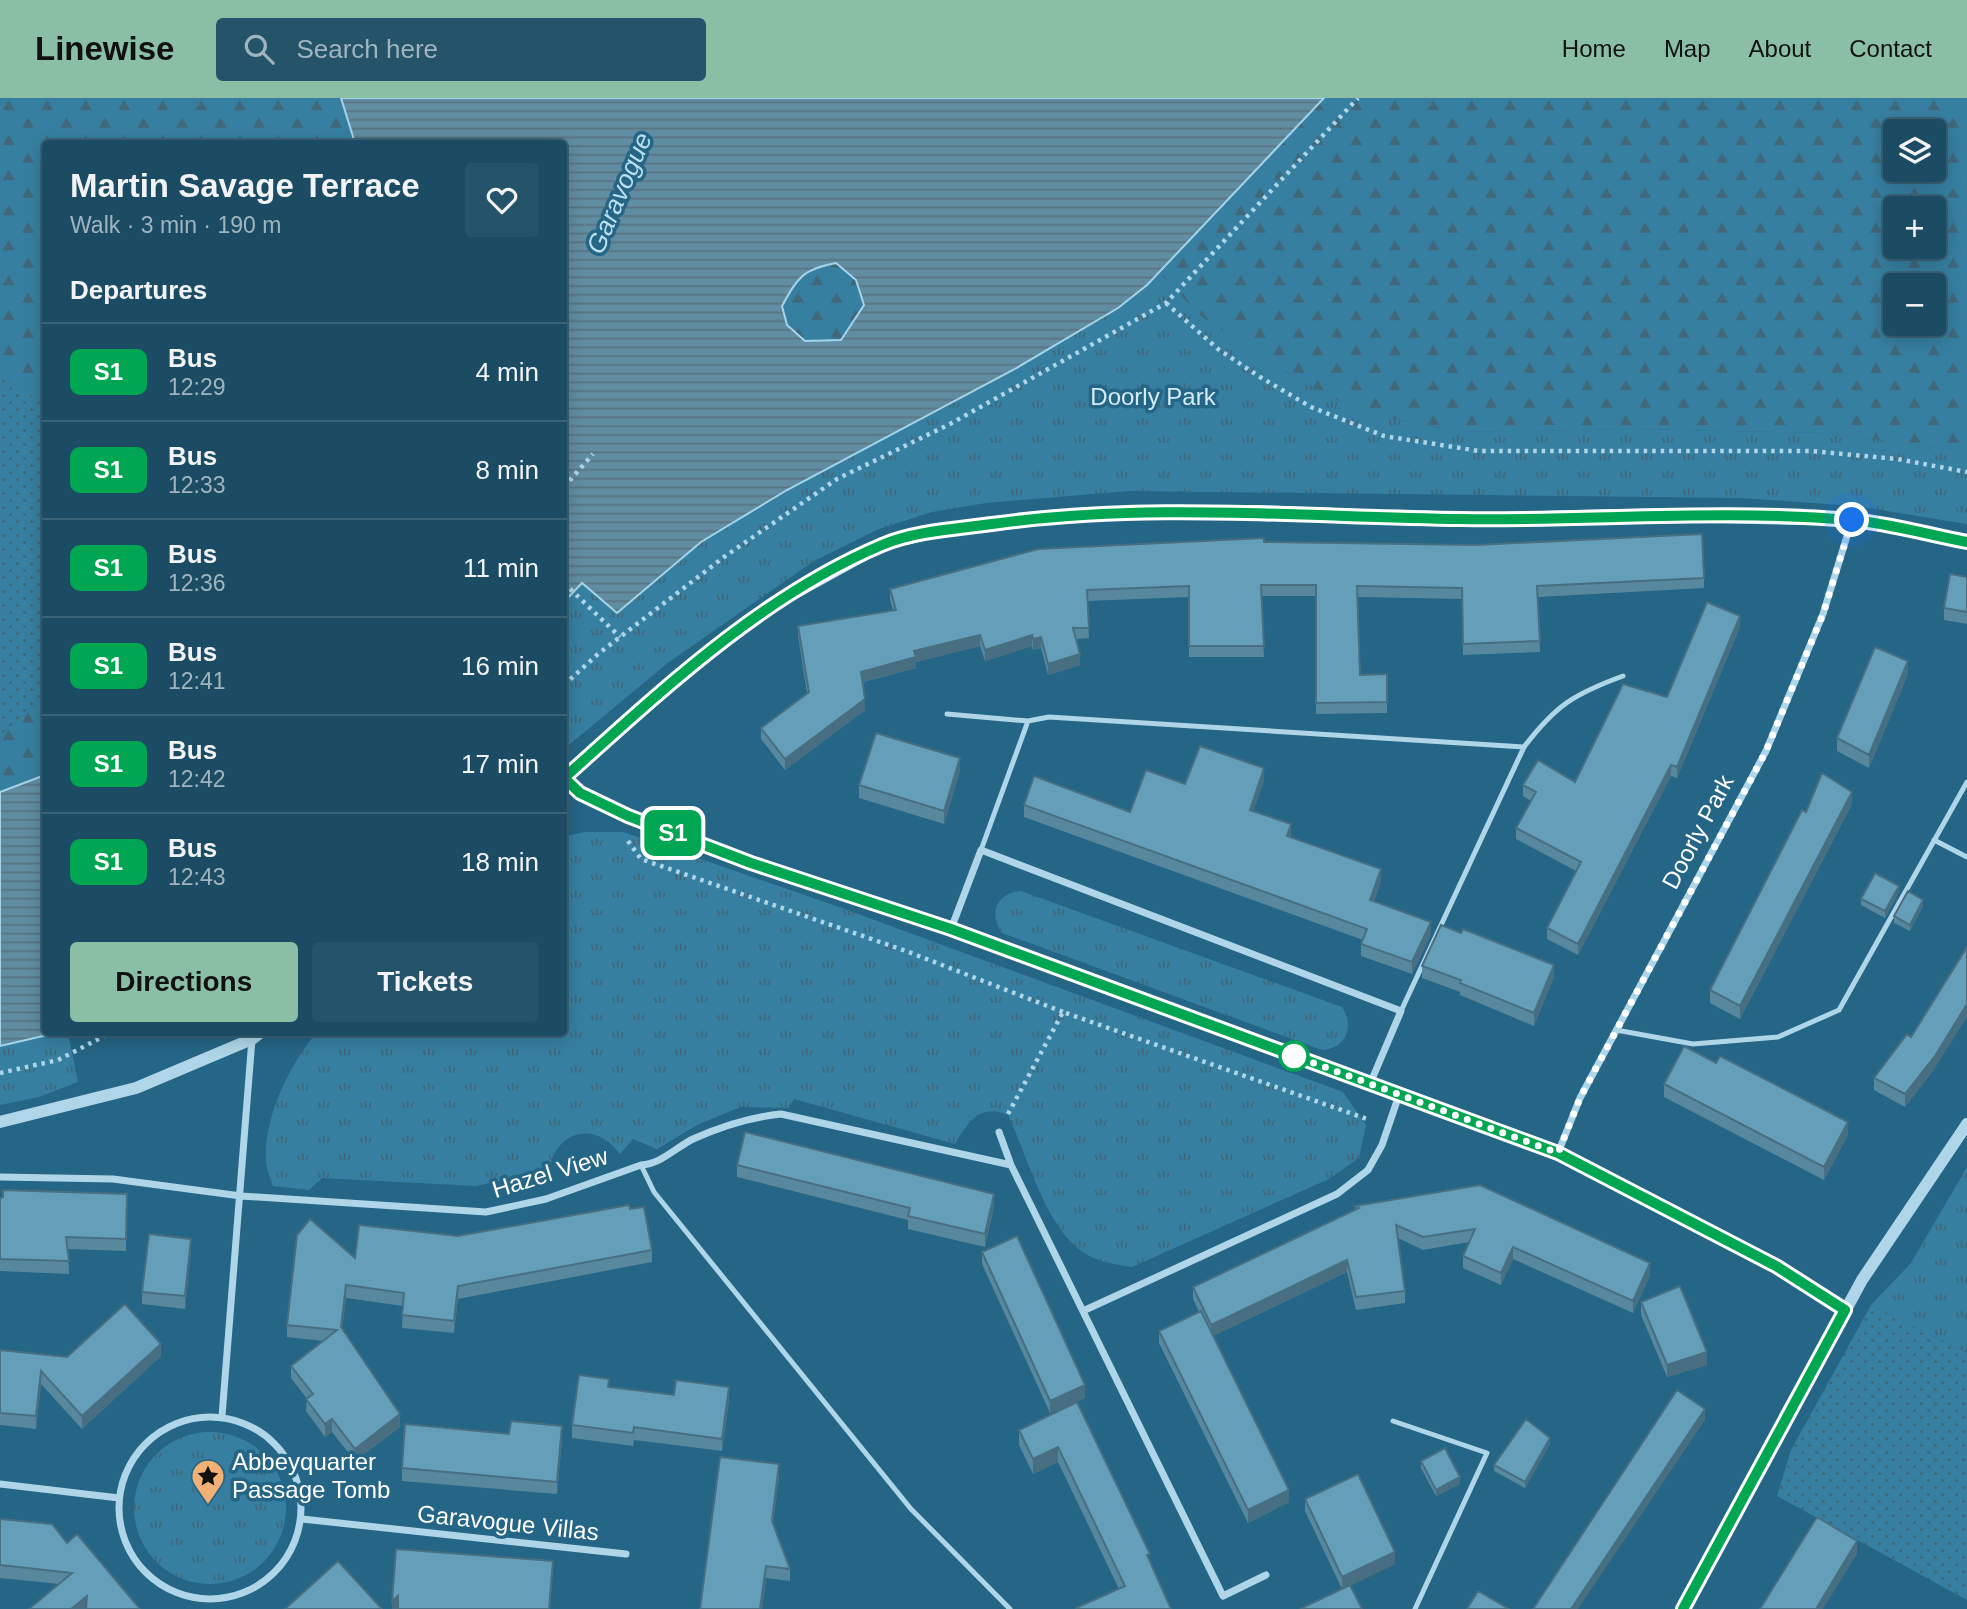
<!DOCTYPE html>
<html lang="en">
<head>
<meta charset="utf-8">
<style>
  body { margin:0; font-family:Helvetica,sans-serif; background:#25536a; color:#f1f3f6; height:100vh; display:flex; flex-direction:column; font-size:26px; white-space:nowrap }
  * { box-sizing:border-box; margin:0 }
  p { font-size:23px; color:#a0b4bf }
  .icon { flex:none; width:38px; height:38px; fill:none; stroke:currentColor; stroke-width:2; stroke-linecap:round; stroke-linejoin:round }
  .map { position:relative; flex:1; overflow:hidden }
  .sheet { position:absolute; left:42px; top:42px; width:525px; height:896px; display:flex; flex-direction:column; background:#1c4c64; border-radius:7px; box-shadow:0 4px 18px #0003,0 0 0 2px #3a6378 }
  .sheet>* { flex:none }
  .badge { padding:0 14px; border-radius:10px; font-size:24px; line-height:46px }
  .controls { position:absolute; left:1883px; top:21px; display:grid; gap:14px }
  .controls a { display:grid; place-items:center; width:63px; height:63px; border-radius:7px; background:#1c4c64; box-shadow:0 4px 18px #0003,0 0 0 2px #3a6378; font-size:35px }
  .you { position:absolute; width:35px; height:35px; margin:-18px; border:5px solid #fff; border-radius:50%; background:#1a73e8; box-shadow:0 0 0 10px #1a73e833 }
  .map>.badge { position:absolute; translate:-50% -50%; box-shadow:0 0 0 4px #fff }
  h2 { padding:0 28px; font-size:26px; line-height:63px }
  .round { display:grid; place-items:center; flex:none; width:74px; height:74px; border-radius:7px; background:#25536a }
  .headline { display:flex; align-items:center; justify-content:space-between; height:119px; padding:0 28px }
  h1 { font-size:33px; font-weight:700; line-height:52px }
  .button { display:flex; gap:14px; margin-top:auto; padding:14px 28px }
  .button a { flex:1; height:80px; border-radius:7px; background:#8abfa5; color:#111; font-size:28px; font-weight:700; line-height:80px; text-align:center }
  .button a+a { background:#25536a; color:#f1f3f6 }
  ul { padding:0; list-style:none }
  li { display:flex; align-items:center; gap:21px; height:98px; padding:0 28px; border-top:2px solid #3a6378 }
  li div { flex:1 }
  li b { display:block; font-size:26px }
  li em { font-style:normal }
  li .badge { min-width:77px; font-weight:700; text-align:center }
  header { display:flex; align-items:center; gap:42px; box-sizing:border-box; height:98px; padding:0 35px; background:#8abfa5; color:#111 }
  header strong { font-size:33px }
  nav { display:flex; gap:38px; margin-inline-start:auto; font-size:24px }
  .search { width:490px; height:63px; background:#25536a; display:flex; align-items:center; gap:18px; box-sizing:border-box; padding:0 24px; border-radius:7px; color:#a0b4bf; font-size:26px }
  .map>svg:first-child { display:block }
  .grass { fill:url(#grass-dots) }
  .forest { fill:url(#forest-firs); fill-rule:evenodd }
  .park { fill:url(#park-tufts) }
  .water { fill:url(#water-rules); stroke:#a4d4e9; stroke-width:2; fill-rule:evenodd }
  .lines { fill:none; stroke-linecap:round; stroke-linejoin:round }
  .path { stroke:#afd6e8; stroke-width:4.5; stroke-dasharray:3.5 5; stroke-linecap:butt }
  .service { stroke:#afd6e8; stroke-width:5 }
  .minor { stroke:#afd6e8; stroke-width:7 }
  .tertiary { stroke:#afd6e8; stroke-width:12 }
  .wall { fill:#57889e }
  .shaded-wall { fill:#476f81 }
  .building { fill:#659eb8; stroke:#476f81; stroke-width:2 }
  .line-casing { stroke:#fff; stroke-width:16 }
  .line { stroke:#00a651; stroke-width:10 }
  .walk { stroke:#fff; stroke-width:7; stroke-dasharray:0 12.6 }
  .stop-dot { fill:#fff; stroke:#00a651; stroke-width:3.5 }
  .labels { text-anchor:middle; stroke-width:7; stroke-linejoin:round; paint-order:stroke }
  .park-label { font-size:24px; fill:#d3ebf6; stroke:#256585 }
  .street-label { font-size:24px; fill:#fff; stroke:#256585 }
  .poi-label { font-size:24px; fill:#fff; stroke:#256585; text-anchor:start }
  .water-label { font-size:26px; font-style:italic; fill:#bbdfef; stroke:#256585 }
</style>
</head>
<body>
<header>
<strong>Linewise</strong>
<div class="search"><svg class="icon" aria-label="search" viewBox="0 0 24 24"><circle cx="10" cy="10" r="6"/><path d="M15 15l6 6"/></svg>Search here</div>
<nav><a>Home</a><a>Map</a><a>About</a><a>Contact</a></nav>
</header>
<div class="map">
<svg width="1967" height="1511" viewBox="0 0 1967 1511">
  <defs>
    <pattern id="grass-dots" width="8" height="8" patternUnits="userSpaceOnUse" patternTransform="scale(1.75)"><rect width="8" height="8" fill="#377fa1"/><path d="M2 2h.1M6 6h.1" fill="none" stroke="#40687b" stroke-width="1.8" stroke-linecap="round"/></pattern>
    <pattern id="forest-firs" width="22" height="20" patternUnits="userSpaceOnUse" patternTransform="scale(1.75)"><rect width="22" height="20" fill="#377fa1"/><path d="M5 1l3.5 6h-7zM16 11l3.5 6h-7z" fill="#40687b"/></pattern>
    <pattern id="park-tufts" width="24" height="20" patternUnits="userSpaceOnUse" patternTransform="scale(1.75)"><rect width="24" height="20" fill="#377fa1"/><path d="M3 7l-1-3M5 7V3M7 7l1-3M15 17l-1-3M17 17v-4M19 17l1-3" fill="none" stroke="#40687b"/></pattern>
    <pattern id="water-rules" width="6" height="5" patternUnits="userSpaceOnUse" patternTransform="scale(1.75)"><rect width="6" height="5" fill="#618da2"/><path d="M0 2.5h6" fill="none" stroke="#597380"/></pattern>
  </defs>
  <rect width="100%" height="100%" fill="#256585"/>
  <path class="grass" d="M0,278L46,306L45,597L0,638Z
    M1871,1207L1967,1255V1502L1777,1398L1791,1352Z"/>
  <path class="forest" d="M0,0H341L355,45L46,46L45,306L0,278Z
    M1324,0H1967V354L1829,335L1631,331L1461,334L1385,319L1338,303L1272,266L1198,216L1158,173ZM1895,33H1934V72H1895ZM1895,110H1934V149H1895ZM1895,187H1934V226H1895Z
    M836,165L856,182L864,207L841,242L805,243L787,227L782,208C798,179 803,171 836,165Z
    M45,597V677L0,694V638Z"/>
  <path class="park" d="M1158,173L1198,216L1272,266L1338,303L1385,319L1461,334L1631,331L1829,335L1967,354V426L1856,408L1740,400L1129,393L986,405L932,414L879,431L814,463L669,564L564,651V504L582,485L617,515L701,444L787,392L950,307L1147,187Z
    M584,734H623L839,809L1343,994L1366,1027L1359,1060L1329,1081L1132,1169C1114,1166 1095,1164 1080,1152C1045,1126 1027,1057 1008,1017C980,1005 968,1024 955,1046L794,1001L789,1010L741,1009L699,1026L657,1051L633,1041L620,1056C596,1022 555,1032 549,1073L476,1088L322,1080L309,1092L273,1088C270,1079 266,1070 266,1061C264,1018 290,967 316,935L564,934V739Z
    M1021,793L1342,909C1355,928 1346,951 1322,952L1002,835C988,815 997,795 1021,793Z
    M56,935H68L78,984L39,999L0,1007V948Z
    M1967,1069V1255L1871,1207L1911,1165Z
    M134 1410a76 76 0 1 1 152 0a76 76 0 1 1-152 0Z"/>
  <path class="water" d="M341,0H1324L1147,187L1118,210L1013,272L787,392L701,444L617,515L582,485L564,504V46L355,45ZM836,165L856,182L864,207L841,242L805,243L787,227L782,208C798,179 803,171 836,165Z
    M45,677L46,934L56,935L0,948V694Z"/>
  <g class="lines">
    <path class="path" d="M1166,205L1218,251L1260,279L1311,309L1384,338L1479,353H1811L1897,361L1967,374
      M564,389L593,356
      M564,485L620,539
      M564,587L598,556L724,459L837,381L950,326L1166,205L1358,0
      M628,743L641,761L906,853L1063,914
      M0,975L58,962L112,934
      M1008,1016L1063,914L1367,1021"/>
    <path class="service" d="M947,616L1028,623
      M1524,649C1556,607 1574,596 1623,578
      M1934,742L1967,759
      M981,752L1028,623L1049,619L1524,649L1401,913
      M1616,932L1693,946L1778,939L1839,912L1967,684
      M641,1067L654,1094L911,1411L1010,1511
      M1393,1323L1487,1355L1415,1511"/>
    <path class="minor" d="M951,831L981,752L1401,913L1370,986
      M999,1034L1011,1067L1223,1498L1266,1477
      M1558,1055L1580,1000L1766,653L1823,516L1852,422
      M0,1079L113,1081L241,1098L486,1114L546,1101L641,1067C661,1066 675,1050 693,1041C722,1028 750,1019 781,1016L1011,1067
      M1083,1213L1337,1096L1368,1072L1382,1047L1399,997
      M222,1318L252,941
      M119 1410a91 91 0 1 1 182 0a91 91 0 1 1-182 0Z
      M0,1386L119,1400
      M302,1421L626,1456"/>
    <path class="tertiary" d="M564,680L580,695L628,717L776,775L951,831L1558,1055L1776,1168L1845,1212
      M564,681L695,566L775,506L884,446L945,432L1034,420L1136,414L1258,413L1462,421L1615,417L1852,422L1967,444
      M0,1024L136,990L252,941L261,934
      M1683,1511L1862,1182L1967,1026"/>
  </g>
  <path class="wall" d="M1264,444L1704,480V490L1538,499L1540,554L1463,557L1462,501L1358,499L1360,577L1387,576V615L1316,616V498H1261L1264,559H1189V499L1087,503L1089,540L1076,541L1080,567L1048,577L1041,550L1033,552L1032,548L985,563L980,548L916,564V570L863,584L865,612L785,672L761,641V630L807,595L798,538V528L893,512L890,502V491Z
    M1967,479V526L1944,522V510Z
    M1740,529L1677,680L1671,678L1578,857L1547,841V830L1576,773L1516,741V730L1531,703L1523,698V687L1575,684L1667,599Z
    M1908,576L1869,670L1837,653V640Z
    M960,673L944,726L859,700V687Z
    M1264,683L1253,713L1291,740L1381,784L1374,803L1431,836L1412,876L1361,858V846L1363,842L1024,719V707L1130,714L1185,686Z
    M1852,706L1740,921L1710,905V892L1806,714Z
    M1899,794L1885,820L1861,807V801Z
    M1923,808L1910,833L1894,825V818Z
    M1422,868L1554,879L1534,928L1460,897V894L1422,880Z
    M1935,970L1905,1009L1874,992V980Z
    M1664,986L1848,1037L1824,1082L1664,999Z
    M737,1067L994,1108L985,1149L908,1131V1122L737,1079Z
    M1480,1087L1650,1177L1633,1215L1513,1161L1501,1187L1463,1170V1158L1469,1144L1423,1152L1398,1140L1405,1193V1205L1356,1212L1347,1174L1213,1238L1289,1404L1248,1425L1159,1245V1233L1199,1214L1193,1201V1189L1355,1112V1108Z
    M127,1096L126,1153L68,1151L69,1176L0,1173V1100Z
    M630,1111L652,1152V1164L458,1201L454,1235L402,1230L403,1208L346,1200L342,1231L400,1329L355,1363L332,1334L325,1339L306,1313L307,1301L291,1280V1268L323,1243L287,1239V1227L355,1160L458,1138Z
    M191,1153L185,1211L142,1206V1194Z
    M982,1154L1085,1300L1050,1315L982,1166Z
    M1641,1204L1707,1267L1667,1279L1641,1217Z
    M0,1252L67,1259L161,1258L82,1331L41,1286L36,1331L0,1327Z
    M609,1289L674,1297L729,1302L722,1353L634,1342L633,1348L572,1340V1327Z
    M1077,1304L1150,1462L1171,1511H1076V1510L1119,1491L1058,1364L1033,1376L1019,1347V1332Z
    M562,1341L557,1396L402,1383V1370Z
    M1550,1346L1525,1390L1494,1373V1367Z
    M1421,1363L1460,1386L1436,1398L1421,1370Z
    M779,1379L773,1426L790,1471V1483L766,1480L762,1511H700Z
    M1305,1401L1395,1466L1342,1491L1305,1413Z
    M0,1421L67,1445L140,1511L59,1486L0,1480Z"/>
  <path class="shaded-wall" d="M1740,518V529L1677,680V669Z
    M980,537V548L916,564V570L861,584V574L914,553Z
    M1032,537V548L985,563V552Z
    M1041,539V550L1033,552V541Z
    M1080,556V567L1048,577V566Z
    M1908,563V576L1869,670V657Z
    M865,601V612L785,672V661Z
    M960,660V673L944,726V713Z
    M1671,667V678L1578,857V846Z
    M1264,670V683L1250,724V712Z
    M1852,694V706L1740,921V908Z
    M1291,726V739L1287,751V738Z
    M1381,771V784L1370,814V802Z
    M1899,788V794L1885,820V813Z
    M1923,802V808L1910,833V827Z
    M1431,824V836L1412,876V864Z
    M1554,867V879L1534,928V915Z
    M1967,906V919L1935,970L1905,1009V996Z
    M1848,1024V1037L1824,1082V1069Z
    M994,1096V1108L985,1149V1136Z
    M191,1141V1153L185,1211V1198Z
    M1513,1149V1161L1501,1187V1175Z
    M1347,1162V1174L1211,1239V1227Z
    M1650,1165V1177L1633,1215V1203Z
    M346,1187V1200L341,1242V1229Z
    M458,1188V1201L454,1235V1223Z
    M161,1246V1258L82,1331V1318Z
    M1707,1254V1267L1667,1279V1267Z
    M41,1273V1286L36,1331V1318Z
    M1085,1287V1300L1050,1315V1303Z
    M729,1289V1302L722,1353V1341Z
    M1705,1311V1322L1578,1511H1571Z
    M400,1316V1329L355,1363V1351Z
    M332,1321V1334L325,1339V1326Z
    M562,1328V1341L557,1396V1384Z
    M1550,1340V1346L1525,1390V1384Z
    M1058,1349V1364L1033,1376V1361Z
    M779,1366V1379L772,1435V1423Z
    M1460,1379V1386L1436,1398V1392Z
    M1289,1392V1404L1248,1425V1412Z
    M1857,1443V1456L1823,1511H1816Z
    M1395,1454V1466L1342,1492V1479Z
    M553,1463V1475L550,1511H549Z
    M766,1468V1480L762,1511H760Z
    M87,1498V1511H71Z
    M398,1498V1511H392V1503Z"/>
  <path class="building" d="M1702,436L1704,480L1537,488L1540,543L1463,546L1462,490L1357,488L1360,577L1387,576V604L1316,605V487H1261L1264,548H1189V488L1087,492L1089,530H1073L1080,556L1048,566L1041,539L1033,541L1032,537L985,552L980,537L914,553L916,559L861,574L865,601L785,661L761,630L809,594L798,528L896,512L890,491L1038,451L1264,440V444L1475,447Z
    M1950,476L1967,479V514L1944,510Z
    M1707,504L1740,518L1677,669L1671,667L1578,846L1547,830L1581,764L1516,730L1536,694L1523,687L1538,662L1575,684L1623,586L1667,599Z
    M1875,549L1908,563L1869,657L1837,640Z
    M876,635L960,660L944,713L859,687Z
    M1200,648L1264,670L1250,712L1291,726L1287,738L1381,771L1370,802L1431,824L1412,864L1361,846L1367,831L1024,707L1034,678L1130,714L1146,672L1185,686Z
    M1822,675L1852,694L1740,908L1710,892L1802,712L1806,714Z
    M1875,775L1899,788L1885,813L1861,801Z
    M1908,793L1923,802L1910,827L1894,818Z
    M1441,827L1461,835L1463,831L1554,867L1534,915L1460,885L1461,882L1422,868Z
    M1967,849V906L1935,958L1905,996L1874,980L1907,936L1911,939Z
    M1684,948L1716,965L1720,958L1848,1024L1824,1069L1664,986Z
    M745,1034L994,1096L985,1136L908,1118L910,1110L737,1067Z
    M1480,1087L1650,1165L1633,1203L1513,1149L1501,1175L1463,1158L1475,1131L1423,1139L1396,1127L1405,1193L1356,1199L1347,1162L1211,1227L1193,1189L1359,1110L1355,1108Z
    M3,1092L127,1096L126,1141L66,1139L69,1163L0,1161V1100L3,1099Z
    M629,1107L630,1111L644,1109L652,1152L458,1188L454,1223L402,1217L404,1195L346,1187L341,1229L400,1316L355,1351L332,1321L325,1326L306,1301L313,1296L291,1268L337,1232L287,1227L297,1137L310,1121L355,1160L359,1127L458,1138Z
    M149,1136L191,1141L185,1198L142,1194Z
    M1017,1138L1085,1287L1050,1303L982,1154Z
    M1680,1188L1707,1254L1667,1267L1641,1204Z
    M125,1206L161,1246L82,1318L41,1273L36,1318L0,1315V1252L67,1259Z
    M1201,1213L1289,1392L1248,1412L1159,1233Z
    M579,1277L609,1281L608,1289L674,1297L676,1282L729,1289L722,1341L634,1329L633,1335L572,1327Z
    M1677,1292L1705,1311L1571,1511H1533Z
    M1077,1304L1150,1456L1147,1457L1171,1511H1077L1076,1510L1125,1488L1058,1349L1033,1361L1019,1332Z
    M1526,1321L1550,1340L1525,1384L1494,1367Z
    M511,1323L562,1328L557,1384L402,1370L405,1326L509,1336Z
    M1445,1350L1460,1379L1436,1392L1421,1363Z
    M720,1359L779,1366L772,1423L790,1471L766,1468L760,1511H700Z
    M1358,1376L1395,1454L1342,1479L1305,1401Z
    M1817,1419L1857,1443L1816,1511H1760Z
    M0,1421L52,1426L67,1445L77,1436L140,1511H86L87,1498L71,1511H29L72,1475L0,1467Z
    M396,1451L553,1463L549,1511H398V1498L392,1503Z
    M338,1463L382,1511H285Z
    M1350,1487L1362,1511H1300Z
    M1478,1493L1509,1511H1467Z"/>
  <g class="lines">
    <defs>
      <path id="line" d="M1683,1511L1845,1212L1776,1168L1558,1055L951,831L751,765L628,718L580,695L564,680C660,594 761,498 882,447C915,433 956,431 992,426C1148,404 1304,419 1461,421C1591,423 1720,411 1850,422C1889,425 1929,437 1967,444"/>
    </defs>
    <use href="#line" class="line-casing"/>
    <use href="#line" class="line"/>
    <path class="walk" d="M1294,958L1292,957L1558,1055L1580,1000L1766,653L1823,516L1852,422"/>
  </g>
  <defs>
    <symbol id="sight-pin" viewBox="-11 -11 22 30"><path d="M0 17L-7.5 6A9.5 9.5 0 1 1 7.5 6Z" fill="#f2b074" stroke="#256585"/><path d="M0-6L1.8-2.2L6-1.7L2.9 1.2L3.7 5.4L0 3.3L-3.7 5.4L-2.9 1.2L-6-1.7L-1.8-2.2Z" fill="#111"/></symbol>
  </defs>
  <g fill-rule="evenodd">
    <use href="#sight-pin" x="189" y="1359" width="38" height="52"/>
  </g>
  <circle class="stop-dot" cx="1294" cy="958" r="14"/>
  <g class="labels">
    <g class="park-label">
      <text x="1153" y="307">Doorly Park</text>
    </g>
    <g class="street-label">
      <text transform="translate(1698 734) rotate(-62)" y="8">Doorly Park</text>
      <text transform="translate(550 1075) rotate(-17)" y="8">Hazel View</text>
      <text transform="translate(508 1425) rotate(6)" y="8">Garavogue Villas</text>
    </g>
    <g class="poi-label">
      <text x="232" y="1372">Abbeyquarter<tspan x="232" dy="28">Passage Tomb</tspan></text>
    </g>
    <g class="water-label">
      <text transform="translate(619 95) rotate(-67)" y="9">Garavogue</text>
    </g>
  </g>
</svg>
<div class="controls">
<a><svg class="icon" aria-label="layers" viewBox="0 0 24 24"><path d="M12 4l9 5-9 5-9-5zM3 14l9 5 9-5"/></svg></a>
<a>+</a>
<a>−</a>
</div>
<div class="you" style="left:1852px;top:422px"></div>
<b class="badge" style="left:673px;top:735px;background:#00a651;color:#fff">S1</b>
<section class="sheet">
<div class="headline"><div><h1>Martin Savage Terrace</h1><p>Walk · 3 min · 190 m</p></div><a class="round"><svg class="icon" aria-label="heart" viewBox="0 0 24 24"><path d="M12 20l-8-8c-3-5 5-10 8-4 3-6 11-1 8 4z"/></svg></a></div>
<h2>Departures</h2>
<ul>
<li><span class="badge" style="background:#00a651;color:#fff">S1</span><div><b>Bus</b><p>12:29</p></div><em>4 min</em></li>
<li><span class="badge" style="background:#00a651;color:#fff">S1</span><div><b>Bus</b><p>12:33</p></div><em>8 min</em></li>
<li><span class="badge" style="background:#00a651;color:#fff">S1</span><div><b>Bus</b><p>12:36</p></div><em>11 min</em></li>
<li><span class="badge" style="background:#00a651;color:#fff">S1</span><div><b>Bus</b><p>12:41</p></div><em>16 min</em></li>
<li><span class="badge" style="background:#00a651;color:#fff">S1</span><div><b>Bus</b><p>12:42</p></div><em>17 min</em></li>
<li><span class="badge" style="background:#00a651;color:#fff">S1</span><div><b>Bus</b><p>12:43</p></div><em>18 min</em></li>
</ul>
<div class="button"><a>Directions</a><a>Tickets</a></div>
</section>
</div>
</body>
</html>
